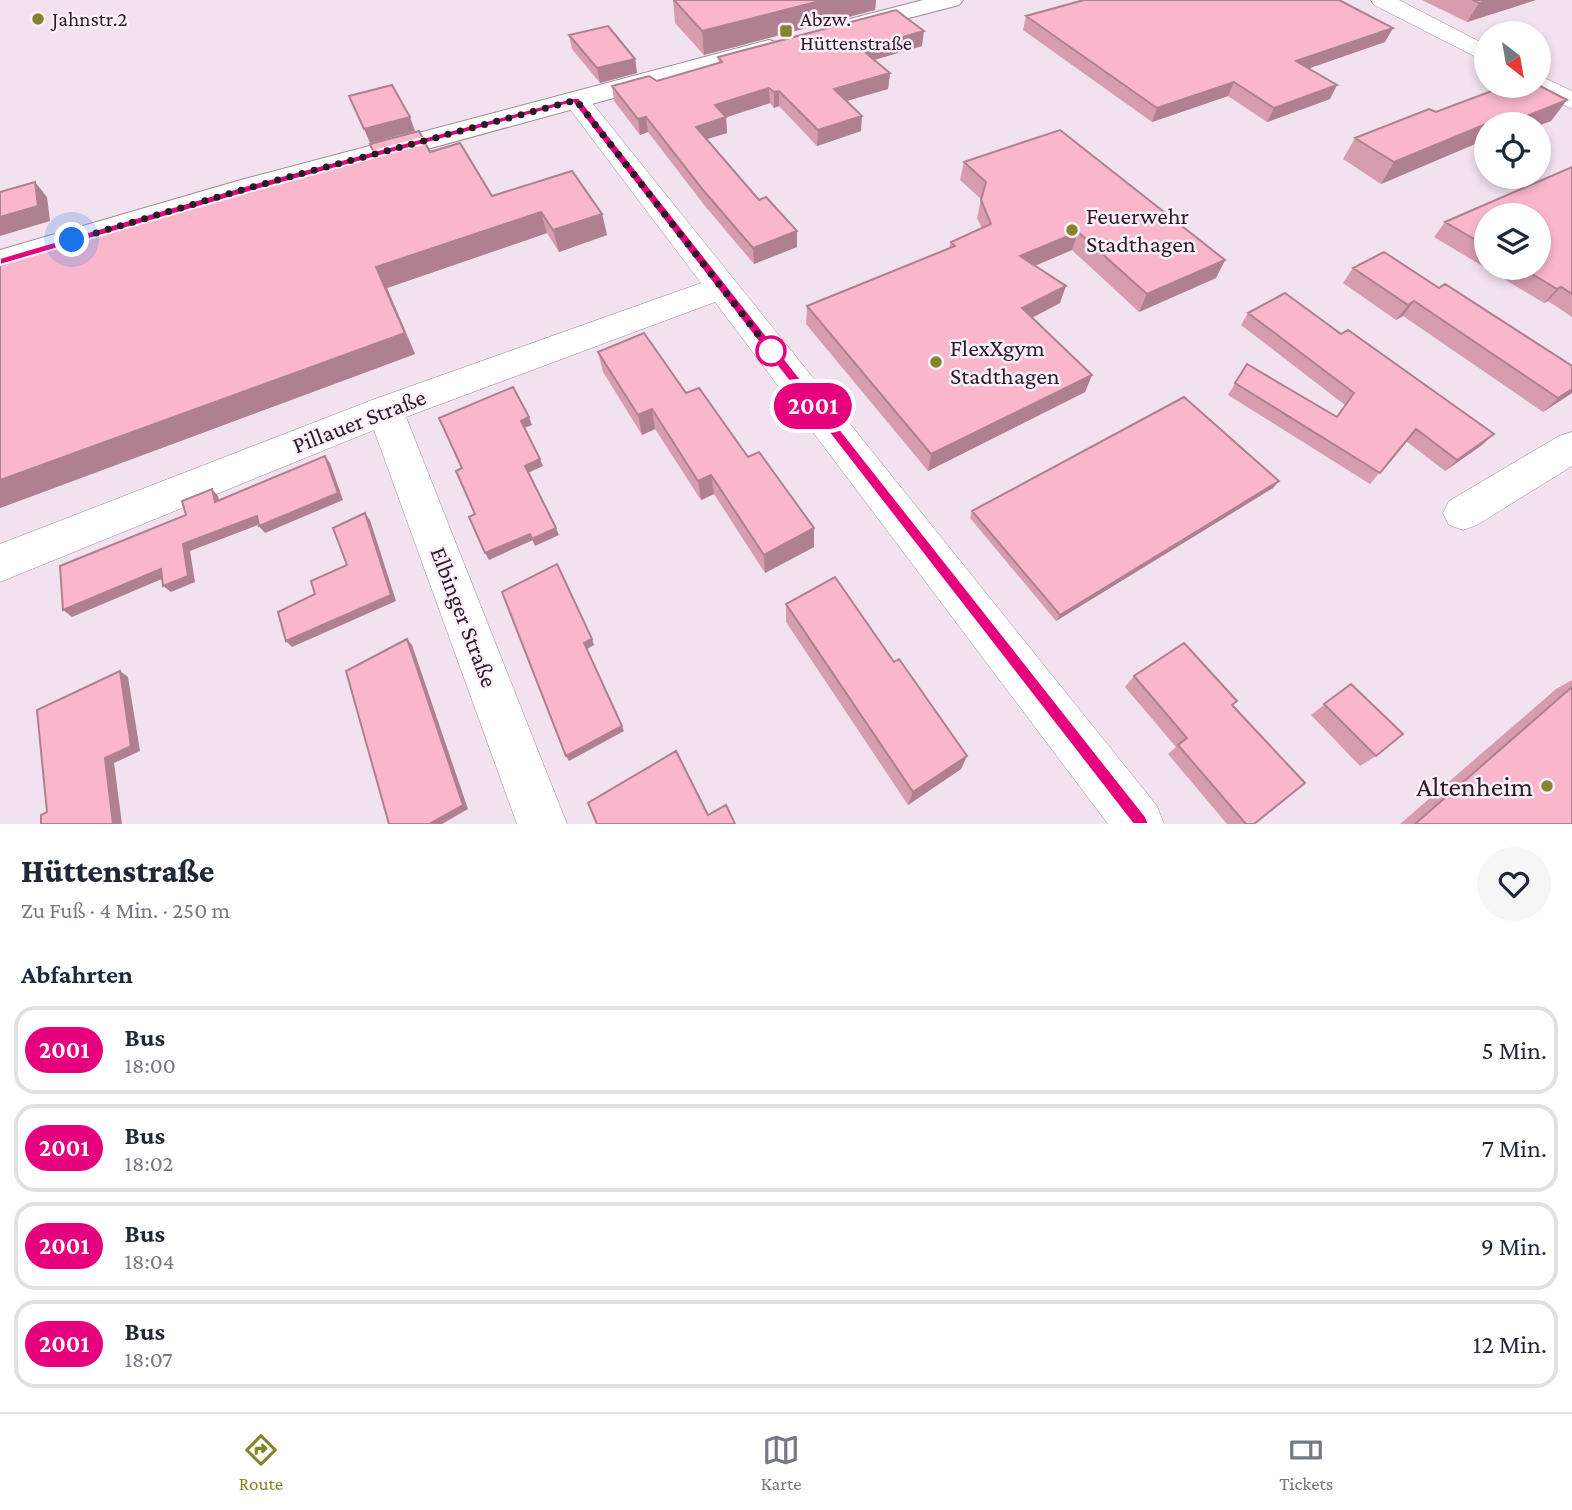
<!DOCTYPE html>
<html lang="de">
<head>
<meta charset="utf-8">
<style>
  body { margin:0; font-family:"Crimson Pro",serif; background:#f6f6f7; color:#1f2937; height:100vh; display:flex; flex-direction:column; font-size:26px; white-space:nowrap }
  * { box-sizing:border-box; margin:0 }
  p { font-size:23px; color:#747a83 }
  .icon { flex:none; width:38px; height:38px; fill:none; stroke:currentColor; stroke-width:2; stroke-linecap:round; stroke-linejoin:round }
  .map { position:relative; height:824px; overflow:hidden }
  .drawer { display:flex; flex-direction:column; background:#fff; flex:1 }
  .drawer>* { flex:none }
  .badge { padding:0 14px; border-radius:23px; font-size:24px; line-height:46px }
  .needle { width:46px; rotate:149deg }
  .buttons { position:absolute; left:1474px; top:21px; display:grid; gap:14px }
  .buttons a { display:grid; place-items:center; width:77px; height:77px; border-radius:50%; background:#fff; box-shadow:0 4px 10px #0003; font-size:35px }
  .you { position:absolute; width:35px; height:35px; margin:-18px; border:5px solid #fff; border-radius:50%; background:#1a73e8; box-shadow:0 0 0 10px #1a73e833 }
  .map>.badge { position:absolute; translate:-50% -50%; box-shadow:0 0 0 4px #fff }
  h2 { padding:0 21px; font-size:26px; line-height:63px }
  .round { display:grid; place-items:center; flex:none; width:74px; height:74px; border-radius:37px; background:#f6f6f7 }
  .head { display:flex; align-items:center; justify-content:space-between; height:119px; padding:0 21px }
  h1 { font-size:33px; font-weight:800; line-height:52px }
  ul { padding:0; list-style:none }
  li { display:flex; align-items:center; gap:21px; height:88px; margin:0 14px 10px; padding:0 7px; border:4px solid #e0e1e3; border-radius:21px }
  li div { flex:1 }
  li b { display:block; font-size:26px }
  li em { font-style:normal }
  li .badge { min-width:77px; font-weight:700; text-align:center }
  .dock { display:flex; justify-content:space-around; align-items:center; height:98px; border-top:2px solid #e0e1e3; background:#fff; font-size:19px; color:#747a83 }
  .dock a { display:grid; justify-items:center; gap:4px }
  .dock .current { color:#85842d }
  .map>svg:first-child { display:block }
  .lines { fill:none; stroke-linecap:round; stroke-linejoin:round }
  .minor-casing { stroke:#9c8c99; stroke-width:1 }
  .secondary-casing { stroke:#9c8c99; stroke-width:2 }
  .minor { fill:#fff; fill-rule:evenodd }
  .secondary { fill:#fff; fill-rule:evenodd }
  .wall { fill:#d79daf; fill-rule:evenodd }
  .shaded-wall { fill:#af808f }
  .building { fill:#fab7cc; stroke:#af808f; stroke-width:2 }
  .line { fill:#e6007e; stroke:#fff; stroke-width:2 }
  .walk { stroke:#251f24; stroke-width:7; stroke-dasharray:0 12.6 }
  .poi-dot { fill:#85842d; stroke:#ffeefc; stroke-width:2.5 }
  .stop-dot { fill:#fff; stroke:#e6007e; stroke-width:3.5 }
  .labels { text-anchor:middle; stroke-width:5; stroke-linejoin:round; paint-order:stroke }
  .far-poi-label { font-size:21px; fill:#251f24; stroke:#ffeefc; text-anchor:start }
  .poi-label { font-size:24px; fill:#251f24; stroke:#ffeefc; text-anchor:start }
  .street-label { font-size:24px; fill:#251f24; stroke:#ffeefc }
  .near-poi-label { font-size:28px; fill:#251f24; stroke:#ffeefc; text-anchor:end }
</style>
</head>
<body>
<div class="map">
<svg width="1572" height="824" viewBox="0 0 1572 824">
  <rect width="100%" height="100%" fill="#f2e1ef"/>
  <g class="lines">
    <defs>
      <path id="minor" d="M1371,0H1399L1486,45V62L1374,5Z
        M1538,75L1572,91V109L1529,88L1527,86H1538Z
        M576,92L585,94L1157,806L1164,824H1108L715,302L406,417L567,824H517L374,430L0,582V544L372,400L701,283L563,100L567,94Z
        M1572,432V466L1477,525L1463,530L1449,525L1443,513L1449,501L1559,436Z"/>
      <path id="secondary" d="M923,0H963L959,5L851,33L842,31L839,26L842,21Z
        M769,40L778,43L782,48L778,53L263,194L0,272V250L241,180Z"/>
    </defs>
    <use href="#minor" class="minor-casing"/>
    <use href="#secondary" class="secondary-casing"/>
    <use href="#minor" class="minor"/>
    <use href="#secondary" class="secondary"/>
  </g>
  <path class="wall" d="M673,0H876L875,10L704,55L675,23Z
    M1422,0H1536L1467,22Z
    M1026,16L1385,42L1309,68L1330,99L1267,122L1228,96L1152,122L1023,30Z
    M569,35L635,59L637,73L600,83L572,49Z
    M922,46L874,60L890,73L888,89L846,101L861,131L817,146L779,106L774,108L770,103L726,117L727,133L707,139L797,247L754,264L705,206L648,132L640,135L614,101L612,86L657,81L719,63L718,57Z
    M1436,112L1551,121L1538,124H1486V148L1483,149L1475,144L1381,184L1343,159L1355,138Z
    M430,152L492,196L602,214L607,235L559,252L547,233L387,288L415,354L0,508L374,153Z
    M964,162L1225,260L1216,278L1139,312L1072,250L1035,266L1060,303L1032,318L1092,375L1085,392L928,471L806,324L807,306L949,248L951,242L982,229L977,218L981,199L960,180Z
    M1572,167V317L1548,301L1544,303L1434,237L1445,222ZM1486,215L1538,268H1486Z
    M1353,268L1439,288L1572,366V393L1543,412L1403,316L1396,320L1343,283Z
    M1248,313L1482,445L1445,471L1406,441L1370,484L1228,395L1247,364L1336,417L1345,405L1241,325Z
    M598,352L686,393L748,457L814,547L765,573L714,494L701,500L655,429L642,435L603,372Z
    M1279,481L1273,488L1056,621L970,518L972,511Z
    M786,604L967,756L961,769L908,805L786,622Z
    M1134,676L1233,705L1254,824H1227L1168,754L1176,747L1125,687Z
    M1572,680V824H1400L1556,689Z
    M1351,684L1376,756L1360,766L1311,715Z"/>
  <path class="shaded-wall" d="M824,0H876L875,10L704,55L702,31Z
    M1489,0H1536L1467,22L1479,3Z
    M1393,28L1385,42L1290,75L1296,61Z
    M924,31L922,46L860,64L861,49Z
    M635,59L637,73L600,83L597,68Z
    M890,73L888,89L833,105L834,89Z
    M1234,82L1228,96L1152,122L1157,108Z
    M1337,85L1330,99L1267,122L1274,108Z
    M769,88L770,103L718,120L726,117L727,133L697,142L696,127L715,105Z
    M779,91V106L774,108V92Z
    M1567,100L1551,121L1538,126V124H1507Z
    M862,116L861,131L817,146L818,130Z
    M410,117L415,131L370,143L364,129Z
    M646,117L648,132L640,135L638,119Z
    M1486,125V129L1475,144L1381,184L1394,162Z
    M35,182L47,197L50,221L0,236V217Z
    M541,212L547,233L387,288L415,354L0,508V480L376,267Z
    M602,214L607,235L559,252L553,230Z
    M797,231V247L754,264L753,248Z
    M1078,232L1072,250L1015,274L1020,256Z
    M1225,260L1216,278L1139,312L1147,294Z
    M1066,286L1060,303L1016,326L1022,308Z
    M1561,287L1548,301L1544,303L1557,289Z
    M1414,301L1403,316L1396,320L1408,305Z
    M1092,375L1085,392L928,471L931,454Z
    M1572,389V393L1543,412L1558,398Z
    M652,409L655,429L642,435L638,415Z
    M529,417L532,425L524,428L521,421Z
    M1494,434L1482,445L1445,471L1457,460Z
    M325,456L330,463L343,500L265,533L259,526Z
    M540,459L543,466L528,473L525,466Z
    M711,475L714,494L701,500L698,481Z
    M1279,481L1273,488L1056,621L1060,615Z
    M212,489L218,496L221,508L215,502Z
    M365,513L370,520L396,601L292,647L286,641L391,595Z
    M257,516L263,523L190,551L195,582L171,592L163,586L183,544Z
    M556,528L559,535L535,546L532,539Z
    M814,528V547L765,573L764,555Z
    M530,534L533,540L489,560L485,553Z
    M161,569L169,576L72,617L63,610Z
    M407,639L412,645L468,809L442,824H429Z
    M592,639L594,645L587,649L584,643Z
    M120,671L128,677L140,751L114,763L122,824H113L105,758Z
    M622,726L624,731L569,761L566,756Z
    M967,756L961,769L908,805L913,792Z"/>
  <path class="building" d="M674,0H824L702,31Z
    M1084,0H1339L1393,28L1296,61L1337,85L1274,108L1234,82L1157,108L1026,16Z
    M1473,0H1489L1479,3Z
    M896,10L924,31L861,49L890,73L834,89L862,116L818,130L779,91L774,92L769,88L715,105L726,117L696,127L759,200L766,197L797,231L753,248L703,190L646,117L638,119L612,86L649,76L657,81L722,62L718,57Z
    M608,26L635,59L597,68L569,35Z
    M392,85L410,117L364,129L349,96Z
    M1538,85L1567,100L1507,124L1490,123L1486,124L1394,162L1355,138L1429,109L1436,112L1505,86H1538Z
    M1060,130L1225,260L1147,294L1078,232L1020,256L1066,286L1022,308L1092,375L931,454L807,306L955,246L951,242L991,224L981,200L986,182L964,162Z
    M419,131L430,152L460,143L492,196L572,171L602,214L553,230L541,212L376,267L405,333L0,480V263L374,153L370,144Z
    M1572,167V294L1561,287L1557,289L1522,268H1538V215H1486V246L1445,222Z
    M35,182L38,206L0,217V192Z
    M1384,252L1439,288L1445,284L1572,366V389L1558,398L1414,301L1408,305L1353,268Z
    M1285,293L1341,334L1348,330L1494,434L1457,460L1416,429L1380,473L1235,383L1247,364L1337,417L1354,393L1248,313Z
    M644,333L686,393L699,388L748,457L759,452L814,528L764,555L711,475L698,481L652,409L638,415L598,352Z
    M513,387L529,417L521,421L540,459L525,466L556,528L532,539L530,534L485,553L469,517L475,514L456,471L462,468L439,418Z
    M1184,397L1279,481L1060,615L972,511Z
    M325,456L338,493L259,526L257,516L183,544L188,576L163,586L161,569L63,610L60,566L186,515L182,501L212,489L215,502Z
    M365,513L391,595L286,641L278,612L315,594L311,581L347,565L333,528Z
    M557,564L592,639L584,643L622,726L566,756L502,592Z
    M835,577L894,662L899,659L967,756L913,792L786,604Z
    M407,639L463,805L429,824H389L346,671Z
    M1184,643L1237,701L1232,705L1305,783L1254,824H1246L1178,745L1187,738L1134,676Z
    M120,671L131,746L105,758L113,824H41V815L47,812L37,710Z
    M1351,684L1403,734L1376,756L1324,704Z
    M1572,687V824H1415Z
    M676,751L708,815L726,805L735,824H597L588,803Z"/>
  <path class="line" d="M572,98H579L1146,817L1149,824H1133L573,103L256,190L0,265V258L248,185Z"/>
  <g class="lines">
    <path class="walk" d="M72,240L252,187L576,100L771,351"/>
  </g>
  <g class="poi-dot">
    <circle cx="38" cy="19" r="7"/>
    <rect x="779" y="24" width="14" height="14" rx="3.5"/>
    <circle cx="1072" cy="230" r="7"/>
    <circle cx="936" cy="362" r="7"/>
    <circle cx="1547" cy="786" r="7"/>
  </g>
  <circle class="stop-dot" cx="771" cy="351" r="14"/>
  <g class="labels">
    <g class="far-poi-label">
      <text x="52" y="26">Jahnstr.2</text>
      <text x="800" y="26">Abzw.<tspan x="800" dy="24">Hüttenstraße</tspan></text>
    </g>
    <g class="poi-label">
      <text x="1086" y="224">Feuerwehr<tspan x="1086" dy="28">Stadthagen</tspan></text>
      <text x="950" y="356">FlexXgym<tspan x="950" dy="28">Stadthagen</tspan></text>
    </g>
    <g class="street-label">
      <text transform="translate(359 421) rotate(-21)" y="8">Pillauer Straße</text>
      <text transform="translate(464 617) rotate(69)" y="8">Elbinger Straße</text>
    </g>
    <g class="near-poi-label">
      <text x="1533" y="796">Altenheim</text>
    </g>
  </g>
</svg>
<div class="buttons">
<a><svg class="needle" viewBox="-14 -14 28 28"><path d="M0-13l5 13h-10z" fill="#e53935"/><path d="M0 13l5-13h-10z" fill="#747a83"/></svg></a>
<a><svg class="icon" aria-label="locate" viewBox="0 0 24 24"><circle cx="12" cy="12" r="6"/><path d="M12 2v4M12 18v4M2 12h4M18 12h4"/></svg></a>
<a><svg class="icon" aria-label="layers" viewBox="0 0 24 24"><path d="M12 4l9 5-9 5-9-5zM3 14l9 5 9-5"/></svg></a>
</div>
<div class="you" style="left:72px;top:240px"></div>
<b class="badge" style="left:813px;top:406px;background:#e6007e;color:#fff">2001</b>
</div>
<section class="drawer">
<div class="head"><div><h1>Hüttenstraße</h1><p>Zu Fuß · 4 Min. · 250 m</p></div><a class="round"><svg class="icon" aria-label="heart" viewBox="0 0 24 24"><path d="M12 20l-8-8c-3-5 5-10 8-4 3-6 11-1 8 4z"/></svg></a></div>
<h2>Abfahrten</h2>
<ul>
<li><span class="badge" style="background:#e6007e;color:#fff">2001</span><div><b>Bus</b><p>18:00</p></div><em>5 Min.</em></li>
<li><span class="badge" style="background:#e6007e;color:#fff">2001</span><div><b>Bus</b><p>18:02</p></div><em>7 Min.</em></li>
<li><span class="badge" style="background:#e6007e;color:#fff">2001</span><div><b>Bus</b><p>18:04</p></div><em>9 Min.</em></li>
<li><span class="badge" style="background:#e6007e;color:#fff">2001</span><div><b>Bus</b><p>18:07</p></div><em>12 Min.</em></li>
</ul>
</section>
<nav class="dock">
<a class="current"><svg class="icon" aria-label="directions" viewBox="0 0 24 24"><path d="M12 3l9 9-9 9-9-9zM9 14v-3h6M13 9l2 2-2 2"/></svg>Route</a>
<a><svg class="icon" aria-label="map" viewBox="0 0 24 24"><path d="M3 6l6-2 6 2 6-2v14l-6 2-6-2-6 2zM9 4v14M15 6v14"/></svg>Karte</a>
<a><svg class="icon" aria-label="tickets" viewBox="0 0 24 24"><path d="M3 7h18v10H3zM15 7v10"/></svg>Tickets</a>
</nav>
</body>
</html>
